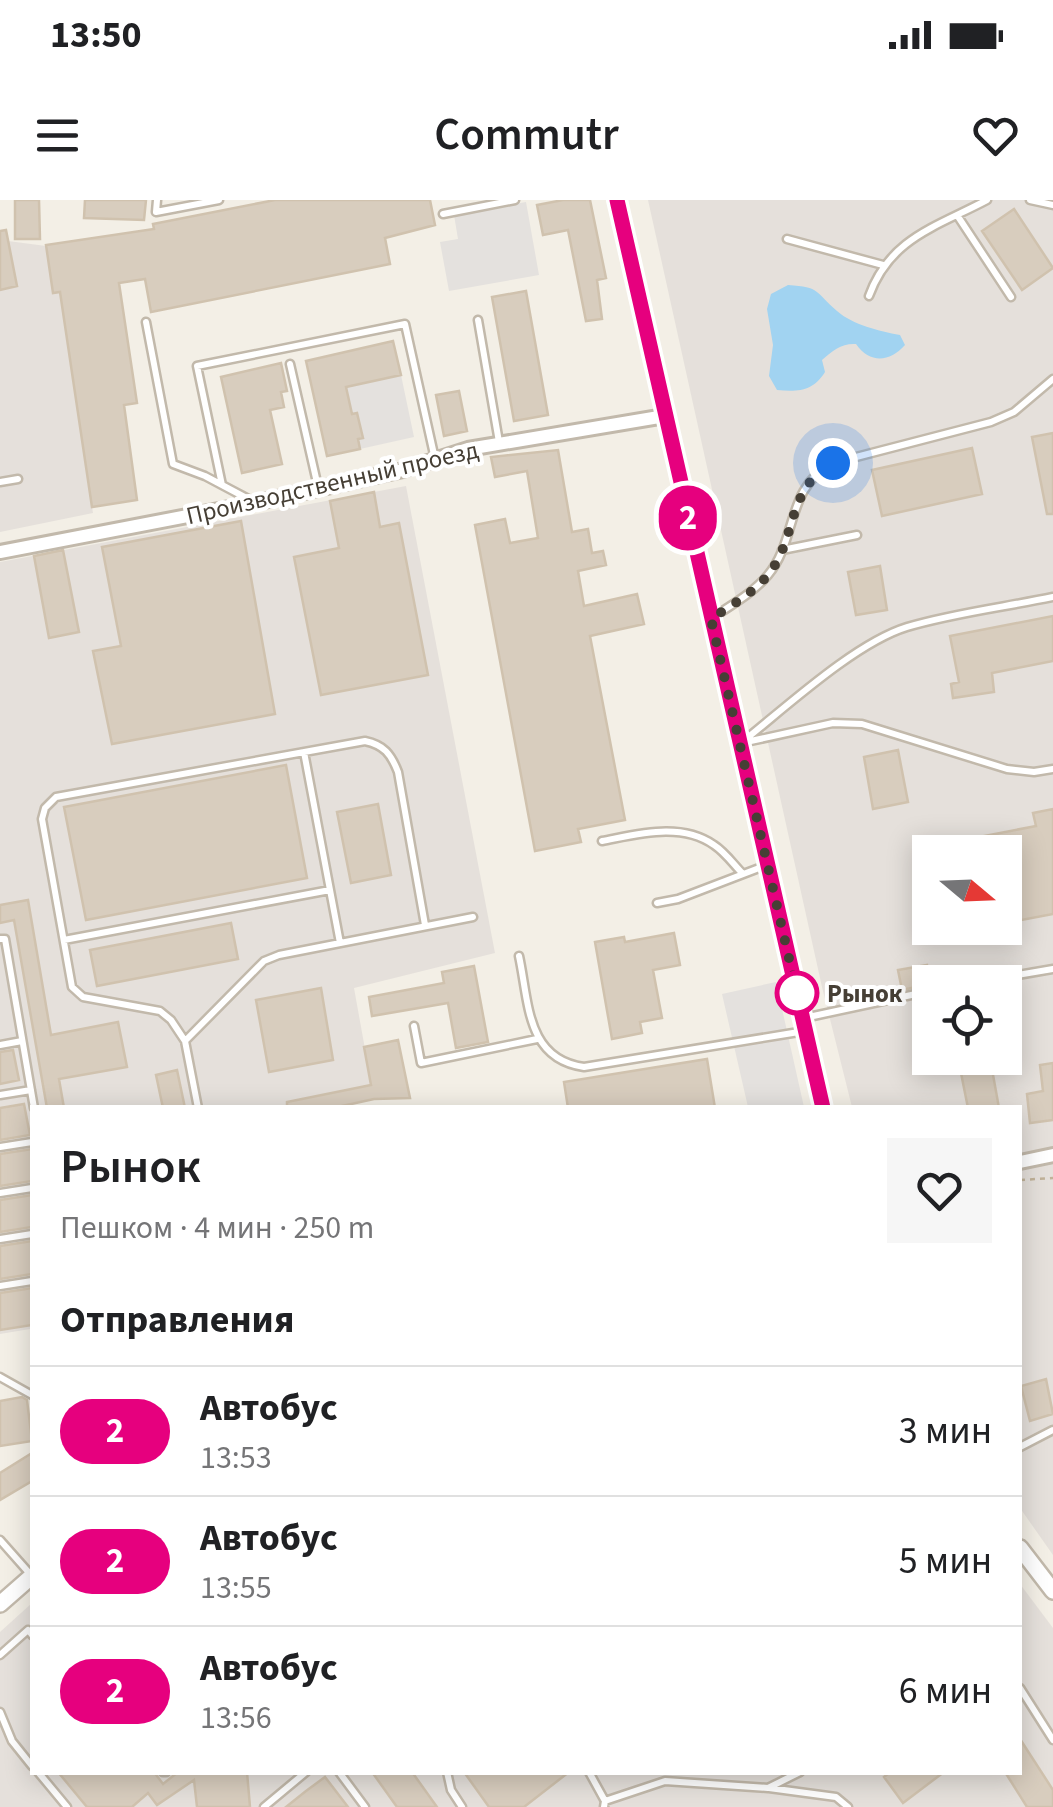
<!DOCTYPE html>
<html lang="ru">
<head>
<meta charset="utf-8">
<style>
  body { margin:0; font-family:"Source Sans 3",sans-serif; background:#f6f6f6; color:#202124; height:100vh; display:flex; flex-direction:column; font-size:38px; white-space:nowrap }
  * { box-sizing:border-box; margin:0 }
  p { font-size:32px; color:#757577 }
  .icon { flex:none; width:55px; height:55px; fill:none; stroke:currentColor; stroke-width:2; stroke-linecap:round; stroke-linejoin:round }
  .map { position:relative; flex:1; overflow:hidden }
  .details { position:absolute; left:30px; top:905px; width:992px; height:670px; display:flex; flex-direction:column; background:#fff; border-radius:0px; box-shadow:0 5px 25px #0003 }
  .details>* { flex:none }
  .badge { padding:0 20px; border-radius:32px; font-size:35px; line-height:65px }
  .needle { width:65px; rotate:109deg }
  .buttons { position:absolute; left:912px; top:635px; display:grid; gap:20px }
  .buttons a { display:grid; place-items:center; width:110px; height:110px; border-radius:0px; background:#fff; box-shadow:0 5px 25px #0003; font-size:50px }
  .you { position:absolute; width:50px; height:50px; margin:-25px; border:8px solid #fff; border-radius:50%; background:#1a73e8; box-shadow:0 0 0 15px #1a73e833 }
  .map>.badge { position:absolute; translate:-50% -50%; box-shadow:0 0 0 5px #fff }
  h2 { padding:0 30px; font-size:38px; line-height:90px }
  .round { display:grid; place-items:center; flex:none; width:105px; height:105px; border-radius:0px; background:#f6f6f6 }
  .head { display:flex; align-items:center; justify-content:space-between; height:170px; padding:0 30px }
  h1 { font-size:48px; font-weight:600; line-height:75px }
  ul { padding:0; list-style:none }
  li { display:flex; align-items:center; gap:30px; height:130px; padding:0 30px; border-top:2px solid #e0e0e0 }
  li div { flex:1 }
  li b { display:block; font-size:38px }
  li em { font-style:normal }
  li .badge { min-width:110px; font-weight:700; text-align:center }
  .status { display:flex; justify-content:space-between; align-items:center; height:70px; padding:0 50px; background:#fff; direction:ltr }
  .status svg { height:28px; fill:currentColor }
  header { display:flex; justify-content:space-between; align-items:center; height:130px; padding:0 30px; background:#fff; font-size:45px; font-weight:600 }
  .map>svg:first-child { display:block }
  .industrial { fill:#e5e0db; fill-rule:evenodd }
  .parking { fill:#e4e1de }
  .water { fill:#a1d3f1 }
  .building { fill:#d8cdbe; stroke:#d0c2ae; stroke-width:2.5 }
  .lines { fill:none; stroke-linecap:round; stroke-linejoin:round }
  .service-casing { stroke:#c2b9ab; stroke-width:11 }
  .minor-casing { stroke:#c2b9ab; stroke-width:18 }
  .tertiary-casing { stroke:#c2b9ab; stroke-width:20 }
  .path { stroke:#c1b299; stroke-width:2.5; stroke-dasharray:5 5; stroke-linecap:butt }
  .service { stroke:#fff; stroke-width:6 }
  .minor { stroke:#fff; stroke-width:12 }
  .tertiary { stroke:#fff; stroke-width:15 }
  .line-casing { stroke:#fff; stroke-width:22 }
  .line { stroke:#e6007e; stroke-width:15 }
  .walk { stroke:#463f35; stroke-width:10; stroke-dasharray:0 18 }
  .stop-dot { fill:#fff; stroke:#e6007e; stroke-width:5 }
  .labels { text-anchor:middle; stroke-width:8; stroke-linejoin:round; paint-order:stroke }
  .street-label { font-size:25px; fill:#463f35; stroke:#fff }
  .stop-label { font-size:25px; font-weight:bold; fill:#463f35; stroke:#fff; text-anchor:start }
</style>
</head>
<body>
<div class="status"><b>13:50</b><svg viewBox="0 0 49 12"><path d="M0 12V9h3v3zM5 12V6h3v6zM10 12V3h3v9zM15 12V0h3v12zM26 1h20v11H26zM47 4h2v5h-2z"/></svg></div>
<header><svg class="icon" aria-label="menu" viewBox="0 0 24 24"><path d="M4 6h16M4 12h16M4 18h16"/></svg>Commutr<svg class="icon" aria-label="heart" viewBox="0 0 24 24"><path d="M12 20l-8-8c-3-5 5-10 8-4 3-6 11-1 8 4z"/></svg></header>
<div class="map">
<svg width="1053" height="1607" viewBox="0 0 1053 1607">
  <rect width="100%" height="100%" fill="#f3efe6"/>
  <path class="industrial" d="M648,0H1053V1355L1020,1308V908L852,907L822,787ZM930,652H1005V728H930ZM930,782H1005V858H930Z
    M8,41L46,46L53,92H60L93,313L0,332V43Z
    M406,286L495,753L354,788L374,899L333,908H32V1140L30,1129L0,1134V362Z
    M1020,1384L1053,1428V1607H0V1432L32,1403V1572H1020Z"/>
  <path class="parking" d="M526,2L539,75L449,91L440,42L458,39L454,15Z
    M401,175L414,237L360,249L358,239L362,237L357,213L352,214L345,185Z
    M776,782L804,907H748L722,794Z"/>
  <path class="water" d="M788,85C821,87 815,92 837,111C853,125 879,131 900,135L905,145C890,162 870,164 856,144C842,143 832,151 822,160L825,172C813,191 799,192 777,190L769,176L773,145L767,109L771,94Z"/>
  <path class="building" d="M15,0H39L40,39H15Z
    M85,0H146L144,20L84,18Z
    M275,0H430L435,25L385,38L390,64L151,112L145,79L119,83L137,203L124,205L137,300L92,307L60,92L53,93L46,45L154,29L153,24Z
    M563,0H590L606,78L597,80L602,119L586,121L568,30L543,35L537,5Z
    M1014,9L1053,68L1022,90L982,31Z
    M6,30L17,86L0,90V31Z
    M526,91L548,215L514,221L492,97Z
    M393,141L401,175L346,187L352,214L357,213L363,238L358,239L360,249L327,256L306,161Z
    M281,163L287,191L281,192L284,207L270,210L282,264L242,273L221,177Z
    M459,191L467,231L444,236L436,195Z
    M1053,233V314H1047L1032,237Z
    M972,248L982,294L882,316L872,270Z
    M558,250L572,332L588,329L592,353L603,351L606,365L578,371L584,406L637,394L644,424L590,436L625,620L578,629L581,642L535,651L475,325L505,319L510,343L538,338L527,271L495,277L491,257Z
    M374,292L380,327L399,323L428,475L321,495L294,357L339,348L330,301Z
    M241,321L275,514L112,544L93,451L121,446L102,347Z
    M63,350L79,432L49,438L34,356Z
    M880,366L887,410L856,415L848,372Z
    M1053,416V461L992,473L994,492L953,498L951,484L959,482L950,436Z
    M898,550L908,602L873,609L864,557Z
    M286,565L307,678L86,720L64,607Z
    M378,604L391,675L351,683L337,612Z
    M1053,609V714L1005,723V652H972L969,639L1036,626L1033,613Z
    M28,700L51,835L118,822L127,867L59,879L64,908H47L14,720L0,723V705Z
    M231,723L238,759L97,786L90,750Z
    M674,733L680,765L653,770L662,818L640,822L642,833L612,839L595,742L624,737L625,742Z
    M927,765L930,784L902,790L898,770Z
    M474,766L488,842L456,848L448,803L372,816L369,797L444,783L442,772Z
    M321,788L333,860L269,872L256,800Z
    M398,840L410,898L374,899L333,908H287V902L371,885L364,847Z
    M13,850L19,880L0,884V852Z
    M958,858H990L999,908H968Z
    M707,859L715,908H568L564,882Z
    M1053,863V920L1030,923L1027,894L1043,891L1040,865Z
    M177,870L185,908H163L156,875Z
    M24,904L30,935L0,940V908Z
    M32,949V981L0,986V954Z
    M32,995V1027L0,1032V1000Z
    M32,1041V1074L0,1079V1046Z
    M32,1088V1125L0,1130V1093Z
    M1046,1179L1053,1214L1030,1221L1021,1186Z
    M22,1197L27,1200L32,1241L0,1246V1201Z
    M32,1253V1281L0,1300V1273Z
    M1020,1539L1053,1590V1607H1027L1005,1572H1020Z
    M58,1572H154L163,1584L178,1572H247L250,1607H197L194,1580L157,1605L148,1593L132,1607H87Z
    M372,1572H412L437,1607H397Z
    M464,1572H569L524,1607H489Z
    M890,1572H944L903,1603L884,1577Z
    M325,1577L348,1607H286L306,1591Z"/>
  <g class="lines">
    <defs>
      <path id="service" d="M157,0L156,12L219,0
        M1030,0L1053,5
        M443,14L515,0
        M957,15L1011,97
        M787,39L883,65
        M869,96C890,38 936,27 987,0
        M478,120L499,242
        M146,122L173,264L205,276L254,302
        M290,164L318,287
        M0,282L18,279
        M222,285L197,166L405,124L435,259
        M782,350L857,335
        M712,418C731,405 753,393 768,375C798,339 785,288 833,263L991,222L1014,212L1053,179
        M746,542L833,523L862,524L1007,569L1034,572L1053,569
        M741,543C785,508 855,443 907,427C954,413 1005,407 1053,397
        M304,552L340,743
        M602,641C639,634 681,622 714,645C725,652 734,665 743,674
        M657,703L678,699L767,665
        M0,739H5L34,908
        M64,740L330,690
        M519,756C529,802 526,859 584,867L805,831
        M977,782L1053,769
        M804,818L930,791
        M414,826L421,863L537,839
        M185,841L264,761L279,755L473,717
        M0,845L22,841
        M0,895L31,890
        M198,908L185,841L171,820L160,811L83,797L72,787L42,619L45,608L56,597L365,541C384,545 391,554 398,572L425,725
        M0,947L32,942
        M0,993L32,988
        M0,1039L32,1034
        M0,1086L32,1081
        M0,1177L32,1195
        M1020,1247L1053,1230
        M0,1340L31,1375
        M0,1455L28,1430L32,1435
        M1020,1488L1053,1540
        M0,1512L12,1541L32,1566
        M38,1572L67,1607
        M163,1572H166
        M339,1572L365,1607
        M447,1572L451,1590L462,1607
        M589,1572L605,1601L604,1607
        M769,1588L836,1597L848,1607
        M605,1601L665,1581L768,1588L800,1572
        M264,1607L306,1572"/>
      <path id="minor" d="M0,352L255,303L403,270L468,249L665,216
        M1020,962L1053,955"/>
      <path id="tertiary" d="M617,0L823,908
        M1020,1348L1053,1391
        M0,1404L32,1376"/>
    </defs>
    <use href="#service" class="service-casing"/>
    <use href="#minor" class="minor-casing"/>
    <use href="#tertiary" class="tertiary-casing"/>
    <path class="path" d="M1020,980L1053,978"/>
    <use href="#service" class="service"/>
    <use href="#minor" class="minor"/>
    <use href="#tertiary" class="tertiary"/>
  </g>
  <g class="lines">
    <defs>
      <path id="line" d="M617,0L823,908"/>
    </defs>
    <use href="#line" class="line-casing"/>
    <use href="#line" class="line"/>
    <path class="walk" d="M797,793L711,419C730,406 752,394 767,376C798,340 785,289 833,263"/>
  </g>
  <circle class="stop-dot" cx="797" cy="793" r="20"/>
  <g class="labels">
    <g class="street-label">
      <text transform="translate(332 282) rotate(-13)" y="9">Производственный проезд</text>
    </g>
    <g class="stop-label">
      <text x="827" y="802">Рынок</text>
    </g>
  </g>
</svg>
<div class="buttons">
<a><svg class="needle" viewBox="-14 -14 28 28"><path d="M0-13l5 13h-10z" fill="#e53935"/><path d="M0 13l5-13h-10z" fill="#757577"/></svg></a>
<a><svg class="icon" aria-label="locate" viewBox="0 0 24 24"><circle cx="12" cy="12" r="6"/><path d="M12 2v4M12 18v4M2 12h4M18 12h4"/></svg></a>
</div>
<div class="you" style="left:833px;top:263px"></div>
<b class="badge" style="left:688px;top:318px;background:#e6007e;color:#fff">2</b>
<section class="details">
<div class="head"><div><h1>Рынок</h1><p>Пешком · 4 мин · 250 m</p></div><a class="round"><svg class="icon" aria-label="heart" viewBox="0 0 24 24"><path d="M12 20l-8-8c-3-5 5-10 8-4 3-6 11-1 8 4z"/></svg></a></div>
<h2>Отправления</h2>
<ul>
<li><span class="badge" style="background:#e6007e;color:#fff">2</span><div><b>Автобус</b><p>13:53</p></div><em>3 мин</em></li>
<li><span class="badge" style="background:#e6007e;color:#fff">2</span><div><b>Автобус</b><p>13:55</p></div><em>5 мин</em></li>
<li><span class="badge" style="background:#e6007e;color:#fff">2</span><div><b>Автобус</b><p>13:56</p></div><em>6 мин</em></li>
</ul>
</section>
</div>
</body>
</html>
